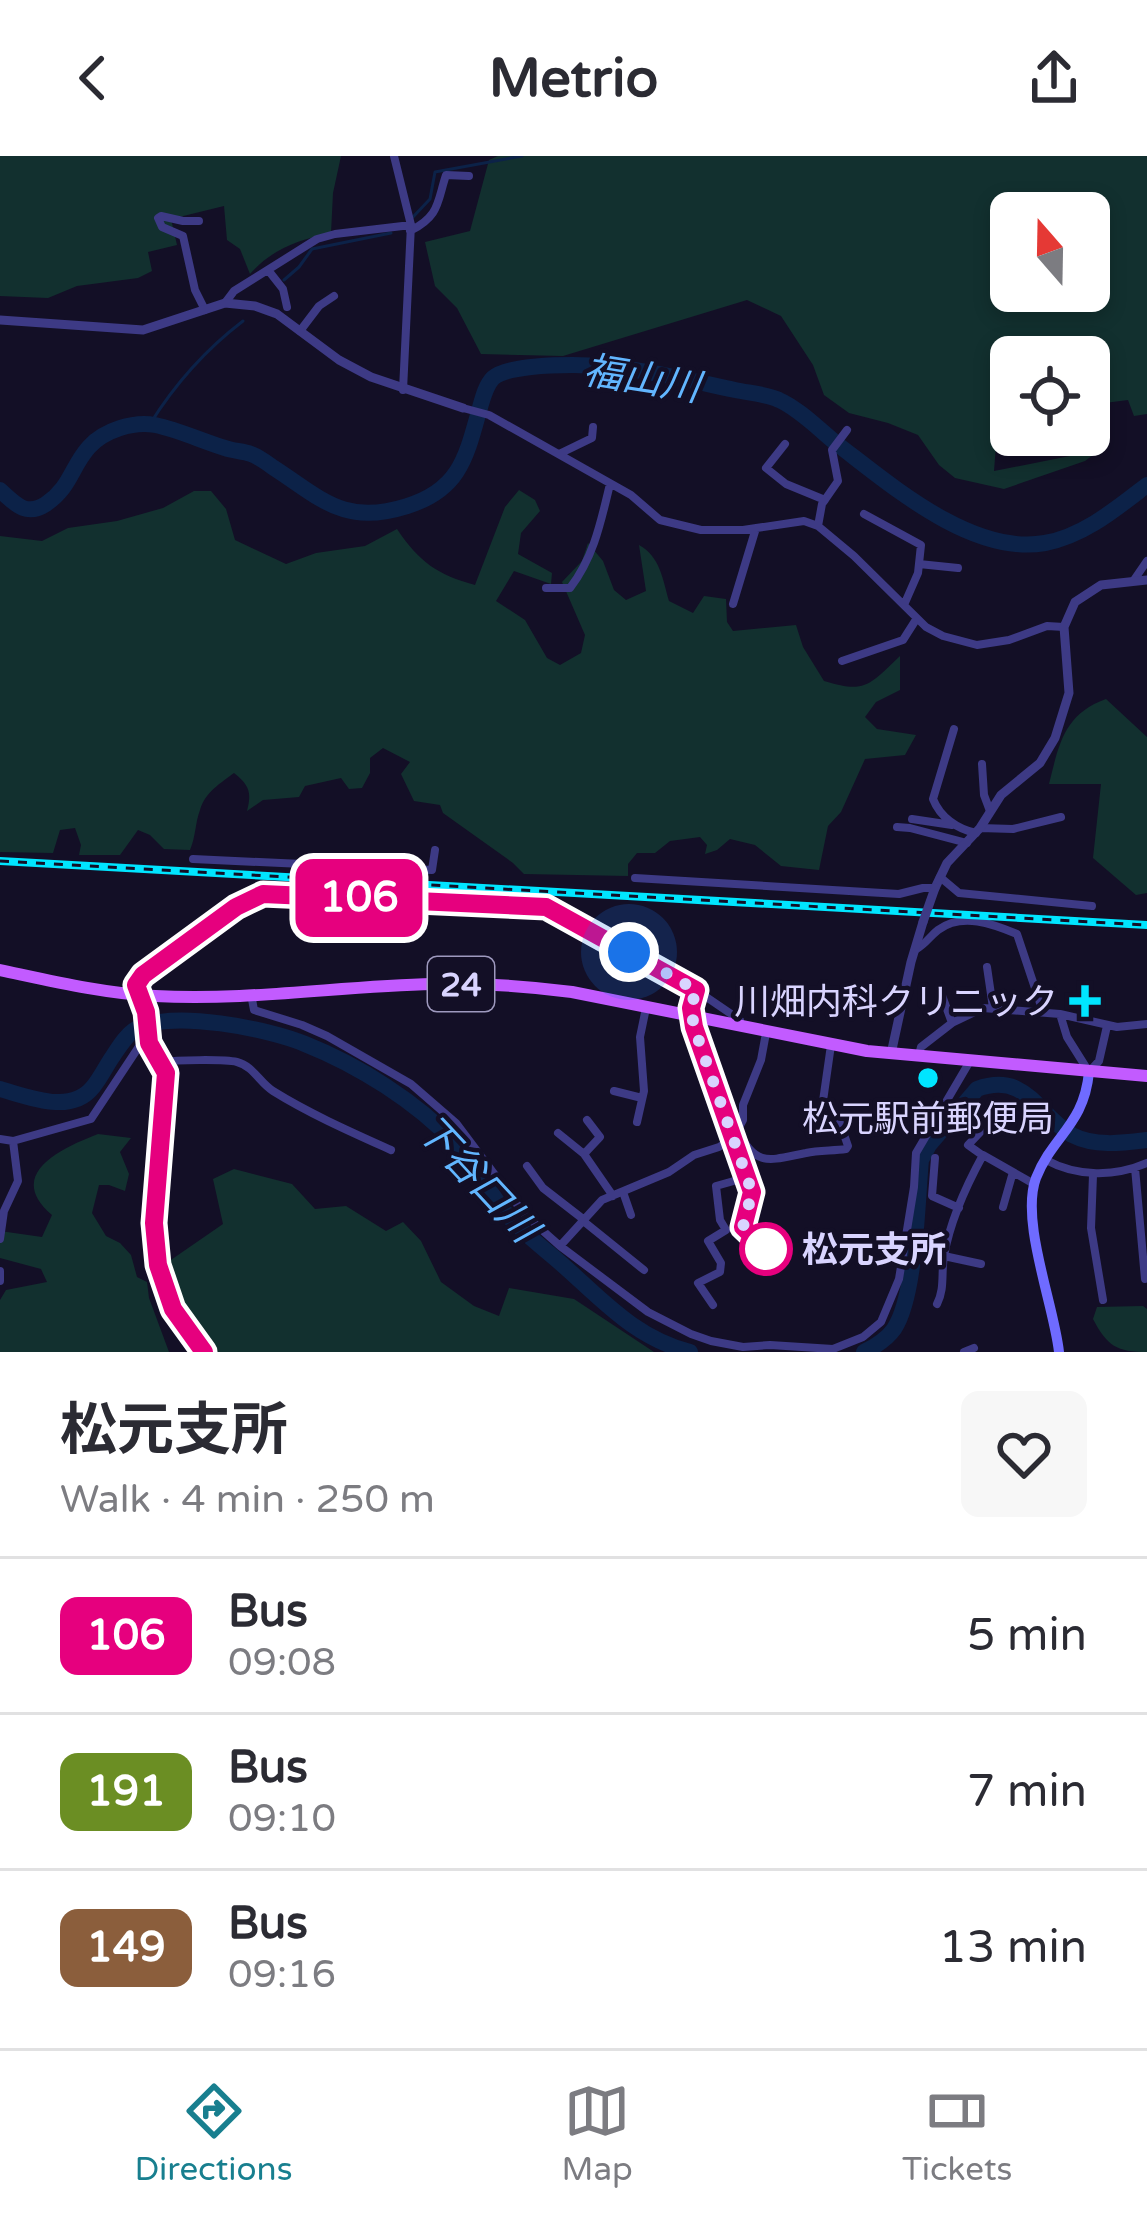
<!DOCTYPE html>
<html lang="en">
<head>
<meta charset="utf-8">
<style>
  body { margin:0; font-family:"Varela Round","Noto Sans JP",sans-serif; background:#f7f7f7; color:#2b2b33; height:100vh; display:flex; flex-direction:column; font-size:45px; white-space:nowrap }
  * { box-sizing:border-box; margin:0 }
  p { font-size:39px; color:#7c7c81 }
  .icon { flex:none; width:66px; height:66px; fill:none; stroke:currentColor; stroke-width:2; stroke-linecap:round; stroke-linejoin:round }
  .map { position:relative; height:1196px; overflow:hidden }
  .side { display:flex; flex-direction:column; background:#fff; flex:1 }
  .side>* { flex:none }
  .badge { padding:0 24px; border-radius:18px; font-size:42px; line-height:78px }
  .needle { width:78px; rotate:340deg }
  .fabs { position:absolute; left:990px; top:36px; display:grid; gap:24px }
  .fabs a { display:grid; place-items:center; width:120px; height:120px; border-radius:18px; background:#fff; box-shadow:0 6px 18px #0003; font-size:60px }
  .you { position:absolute; width:60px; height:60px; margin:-30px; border:9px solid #fff; border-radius:50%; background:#1a73e8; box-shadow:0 0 0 18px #1a73e833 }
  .map>.badge { position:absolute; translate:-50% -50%; box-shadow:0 0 0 6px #fff }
  .round { display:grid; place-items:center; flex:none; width:126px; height:126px; border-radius:18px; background:#f7f7f7 }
  .headline { display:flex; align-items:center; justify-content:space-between; height:204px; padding:0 60px }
  h1 { font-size:57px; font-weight:700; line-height:90px }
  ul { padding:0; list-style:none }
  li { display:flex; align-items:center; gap:36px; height:156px; padding:0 60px; border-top:3px solid #e1e1e2 }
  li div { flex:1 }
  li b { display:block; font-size:45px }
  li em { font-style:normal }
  li .badge { min-width:132px; font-weight:700; text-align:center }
  header { display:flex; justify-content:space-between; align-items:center; height:156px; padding:0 60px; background:#fff; font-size:54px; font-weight:700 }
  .tabs { display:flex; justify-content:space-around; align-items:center; height:168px; border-top:3px solid #e1e1e2; background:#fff; font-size:33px; color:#7c7c81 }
  .tabs a { display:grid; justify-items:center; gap:6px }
  .tabs .current { color:#187f8f }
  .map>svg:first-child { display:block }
  .green { fill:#12302f; fill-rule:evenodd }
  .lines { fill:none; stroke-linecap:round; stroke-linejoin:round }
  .stream { stroke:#0c2248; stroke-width:3 }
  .river { stroke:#0c2248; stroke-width:16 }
  .minor-tunnel { stroke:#312d47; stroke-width:8; stroke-dasharray:8 4; stroke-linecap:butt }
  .minor { stroke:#3d3a85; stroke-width:8 }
  .tertiary { stroke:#3d3a85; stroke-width:9 }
  .secondary { stroke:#6f6bff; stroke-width:10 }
  .primary { stroke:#c25bff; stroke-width:12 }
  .rail-casing { stroke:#00e5ff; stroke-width:8 }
  .rail { stroke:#130f26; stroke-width:3; stroke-dasharray:9; stroke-linecap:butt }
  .tertiary-bridge { stroke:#3d3a85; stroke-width:9 }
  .line-casing { stroke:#fff; stroke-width:27 }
  .line { stroke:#e6007e; stroke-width:18 }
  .walk { stroke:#d9d4ff; stroke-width:12; stroke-dasharray:0 21.6 }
  .poi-dot { fill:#00e5ff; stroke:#130f26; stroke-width:4.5 }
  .stop-dot { fill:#fff; stroke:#e6007e; stroke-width:6 }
  .labels { text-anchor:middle; stroke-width:9; stroke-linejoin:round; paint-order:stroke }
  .shield { fill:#130f26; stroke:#9e99be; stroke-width:3 }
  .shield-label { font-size:33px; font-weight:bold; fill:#d9d4ff }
  .poi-label { font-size:36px; fill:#d9d4ff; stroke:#130f26; text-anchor:end }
  .stop-label { font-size:36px; font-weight:bold; fill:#d9d4ff; stroke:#130f26; text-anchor:start }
  .water-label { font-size:39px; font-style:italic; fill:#62b6ff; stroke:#130f26 }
</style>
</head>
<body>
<header><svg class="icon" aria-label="back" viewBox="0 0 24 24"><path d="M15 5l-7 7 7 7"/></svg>Metrio<svg class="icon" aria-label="share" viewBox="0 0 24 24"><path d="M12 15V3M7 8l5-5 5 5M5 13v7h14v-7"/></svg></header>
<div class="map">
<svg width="1147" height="1196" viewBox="0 0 1147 1196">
  <rect width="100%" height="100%" fill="#130f26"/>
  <path class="green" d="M0,0H341L333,37L331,77C298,84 272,93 250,118L240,93L227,84L224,50L171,63L177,89L148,96L152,115L138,122L77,130L48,142L0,140Z
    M498,0H1147V258L1134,260L1128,244L1089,249V201H1011V260L997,276L994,315L1100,294L1085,305L1004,333L955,322L939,309L918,279L888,267L849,257L824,239L813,209L781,160L747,144L563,200L481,198L457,152L435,130L425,86L470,75L489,4ZM1011,57H1089V135H1011Z
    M519,334L535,344L540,355L521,377L518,398L552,417L551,428L514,415L496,445L525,464L547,502L560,509L581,497L585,479L562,426L582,405L588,387L603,405L614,434L626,444L646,435L639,389C660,400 663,424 669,445L693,457L704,440L726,443L727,466L733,475L796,469L803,491L824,525C866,538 869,529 900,500V534L876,546L865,561L877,573L916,579L905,599L865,603L841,656L828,670L819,714L781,710L755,689L730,683L717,694L705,698L707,689L700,681L670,685L655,697H637L628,708V720L524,718L513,707L443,657L440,649L414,645L401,618L410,606L383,592L370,602V617L362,632L349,633L341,622L305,630L299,641L263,644L247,655C252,636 249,629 234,617C221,627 205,636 200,654C195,667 196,680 190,694L164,693L150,679L138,674L120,699H79L81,689L75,672L60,674L53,697L0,696V380L42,385L68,372L117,365L163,352L194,335H211L226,353L235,384L286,408L316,397L365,390L397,373C419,406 438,419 475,429L505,351Z
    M1106,543L1147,581V737L1136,739L1093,702L1101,628H1049C1059,588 1064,558 1106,543Z
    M98,978L131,982L120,996L129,1018L125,1035L109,1029H99L92,1057L106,1080L120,1087L131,1099L137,1121L147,1126L149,1142L169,1196H0V1144L6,1134L47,1126L41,1113L0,1102V1075L42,1081L52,1059C4,1018 62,992 98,978Z
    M234,1013L292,1028L315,1053L346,1050L386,1075L403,1066L421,1085L441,1126L474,1150L499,1160L509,1132L574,1143L654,1196H212L175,1139L165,1108L223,1068L213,1023Z
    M1143,1150L1147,1153V1196C1117,1196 1107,1190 1093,1163L1097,1151Z"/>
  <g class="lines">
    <path class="stream" d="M413,61L430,43L435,16L522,0
      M284,124L299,111L312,93L391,77
      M150,268C175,228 205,194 243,165"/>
    <path class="river" d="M0,334C15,348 26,361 46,348C71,331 71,311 89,291C104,274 134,265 155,269C179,274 202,285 225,292C233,295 243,295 251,298C259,301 267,307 274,312C322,343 344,370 407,350C459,334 466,302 479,255C482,245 485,230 493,222C506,210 555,209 573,209C627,209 683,223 735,234C749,237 767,238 779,244C798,252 821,275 837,288C891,329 972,400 1045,387C1084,380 1117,352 1147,329
      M0,933C29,941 71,959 93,931C101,921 106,910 113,900C119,891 127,878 136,873C172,853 269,873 305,888C358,909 417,946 456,988C475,1008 487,1033 504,1055C517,1071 534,1085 550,1098C597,1137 629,1180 690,1196
      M864,1196C876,1190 887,1183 894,1173C916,1140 917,1046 921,1004L929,989L977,933C1027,915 1037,959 1072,979C1095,991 1123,987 1147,984"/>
    <path class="minor-tunnel" d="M419,713V734"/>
    <path class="minor" d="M394,0L411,69L403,234
      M199,65H183L161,60L158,62L162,71L183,80L195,134L205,154
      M410,75C440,60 437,46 446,19L469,20
      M268,114L283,133L287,151
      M225,147L234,135L317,83L335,78L411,69
      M300,175L319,150L334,140
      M463,252L489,259L631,339L660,364L701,374H743L804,365L818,370L854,400L926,471L943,480L977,489L1009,484L1047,470L1064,471
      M785,288L766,312L786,328L825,344
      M559,298L592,282L593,271
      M864,358L921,389L918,417L904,449
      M818,370L822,348L838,325L832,294L847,274
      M919,408L958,412
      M1134,424L1147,405
      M546,432H570C594,401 601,365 610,328
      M733,448L756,372
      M842,505L903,484L917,462
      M954,573L933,643C940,661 957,673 976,677
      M982,608L984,639L990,655
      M912,663L952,669
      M897,671L910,672L967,687
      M980,672L1013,673L1061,661
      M193,703L432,714L435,694
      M940,721L959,737L1092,750
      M635,722L899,738L923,732H935
      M915,794C926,788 929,781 938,774C962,756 993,768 1017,778L1043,856
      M987,811L993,852
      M939,831L952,867
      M696,834L691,852L694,871L752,1036L743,1071L766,1093
      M138,837L136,829L143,819L236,751L263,738L533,749L562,758L696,834L740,864V871
      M251,838L254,854L302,869L327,880L411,928L456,967L525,1059L560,1090L648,1156L691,1178L711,1185L743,1191L770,1189L833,1193L863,1181L881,1166L899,1123L914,1031L916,997L970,905
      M1060,858L1067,881L1089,916L1099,905L1107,870
      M919,899L921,891L952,867L983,852L1060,858L1117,871L1147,868
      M162,906C176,904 224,903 237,906C253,910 260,927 273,935C310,958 351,976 391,994
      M614,935L642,942
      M637,966L644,935L640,881L646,852
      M738,975C756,1012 770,1004 806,997C819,994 833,995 846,993L848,990L839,964L823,945L831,889
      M558,977L584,998L613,1040
      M0,983L13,985L91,963L138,892L149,887
      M584,998L600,981L587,964
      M982,999L968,989L1005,950
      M935,1002L932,1040L959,1052
      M1046,1004C1077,1021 1115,1021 1147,1007
      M527,1010L543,1032L583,1063
      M1135,1012L1145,1123
      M1093,1019L1091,1072L1103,1144
      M623,1036L631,1059
      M1003,1051L1013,1016
      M582,1064L644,1114
      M0,1083L4,1055L18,1025L13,985
      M560,1090L602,1044L669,1016L694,999L719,991L733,982L743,964V949L761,904L766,877
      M944,1100L981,1108
      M0,1115V1125
      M937,1148C945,1133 941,1117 944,1100C950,1065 966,1030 983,999L1034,1028
      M713,1149L698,1127L720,1116L721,1107L708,1085L726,1074L720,1064L716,1030L748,1021
      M964,1196L974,1192"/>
    <path class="tertiary" d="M0,164L143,174L225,147L255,150L277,158L339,204L371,221L463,252
      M935,732L947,707L980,672L1001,639L1040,607L1055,582L1069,537L1064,471L1075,446L1101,429L1147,424
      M138,839L145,856L149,887L166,917L154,1067L158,1109L173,1153L204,1196
      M891,898L911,806L923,766"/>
    <path class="secondary" d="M1059,1196C1054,1149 1020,1065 1036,1022C1053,979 1084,969 1089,916"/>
    <path class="primary" d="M0,814C52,825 102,837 155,840C248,845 341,830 433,828C480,827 526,830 572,836L867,895L1147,920"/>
    <defs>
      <path id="rail" d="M0,705L1147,769"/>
    </defs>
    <use href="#rail" class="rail-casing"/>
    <use href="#rail" class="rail"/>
    <path class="tertiary-bridge" d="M923,766L935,732"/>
  </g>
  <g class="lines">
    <defs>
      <path id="line" d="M204,1196L173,1153L158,1109L154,1067L166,917L149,887L146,856L136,829L143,819L236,751L263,738L546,751L696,834L691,852L694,871L752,1036L743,1071L766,1093"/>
    </defs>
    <use href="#line" class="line-casing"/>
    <use href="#line" class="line"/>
    <path class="walk" d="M629,796L696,834L691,852L694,871L752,1036L743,1071L766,1093"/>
  </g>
  <g class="poi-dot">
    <path d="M1079 827h12v12h12v12h-12v12h-12v-12h-12v-12h12z"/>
    <circle cx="928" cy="922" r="12"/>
  </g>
  <circle class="stop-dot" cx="766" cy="1093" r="24"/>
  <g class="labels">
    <rect class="shield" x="428" y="801" width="66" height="54" rx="9"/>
    <g class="shield-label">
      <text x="461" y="840">24</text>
    </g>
    <g class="poi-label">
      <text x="1058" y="858">川畑内科クリニック</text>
      <text x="928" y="975" text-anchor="middle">松元駅前郵便局</text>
    </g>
    <g class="stop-label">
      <text x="802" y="1106">松元支所</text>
    </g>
    <g class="water-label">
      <text transform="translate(642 222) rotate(9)" y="14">福山川</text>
      <text transform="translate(478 1022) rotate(47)" y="14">下谷口川</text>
    </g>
  </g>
</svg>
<div class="fabs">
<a><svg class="needle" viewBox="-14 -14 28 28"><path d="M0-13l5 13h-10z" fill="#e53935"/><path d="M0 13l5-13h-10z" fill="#7c7c81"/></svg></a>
<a><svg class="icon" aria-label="locate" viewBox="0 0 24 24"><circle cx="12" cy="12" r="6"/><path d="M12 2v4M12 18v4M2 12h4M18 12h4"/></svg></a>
</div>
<div class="you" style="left:629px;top:796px"></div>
<b class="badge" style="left:359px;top:742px;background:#e6007e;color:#fff">106</b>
</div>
<section class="side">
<div class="headline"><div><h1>松元支所</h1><p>Walk · 4 min · 250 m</p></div><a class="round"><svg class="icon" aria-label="heart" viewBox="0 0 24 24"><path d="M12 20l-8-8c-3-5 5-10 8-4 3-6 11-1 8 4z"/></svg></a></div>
<ul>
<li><span class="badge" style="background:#e6007e;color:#fff">106</span><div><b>Bus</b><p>09:08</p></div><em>5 min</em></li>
<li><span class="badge" style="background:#6b8e23;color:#fff">191</span><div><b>Bus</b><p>09:10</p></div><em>7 min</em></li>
<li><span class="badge" style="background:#8b5e3c;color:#fff">149</span><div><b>Bus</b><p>09:16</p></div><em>13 min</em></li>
</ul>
</section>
<nav class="tabs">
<a class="current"><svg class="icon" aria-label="directions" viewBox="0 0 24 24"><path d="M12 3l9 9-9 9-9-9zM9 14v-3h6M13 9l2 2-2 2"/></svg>Directions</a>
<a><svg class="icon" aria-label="map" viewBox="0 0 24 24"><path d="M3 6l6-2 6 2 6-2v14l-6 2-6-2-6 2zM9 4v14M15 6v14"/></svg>Map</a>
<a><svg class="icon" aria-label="tickets" viewBox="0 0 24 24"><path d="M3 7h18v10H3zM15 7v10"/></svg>Tickets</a>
</nav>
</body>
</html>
